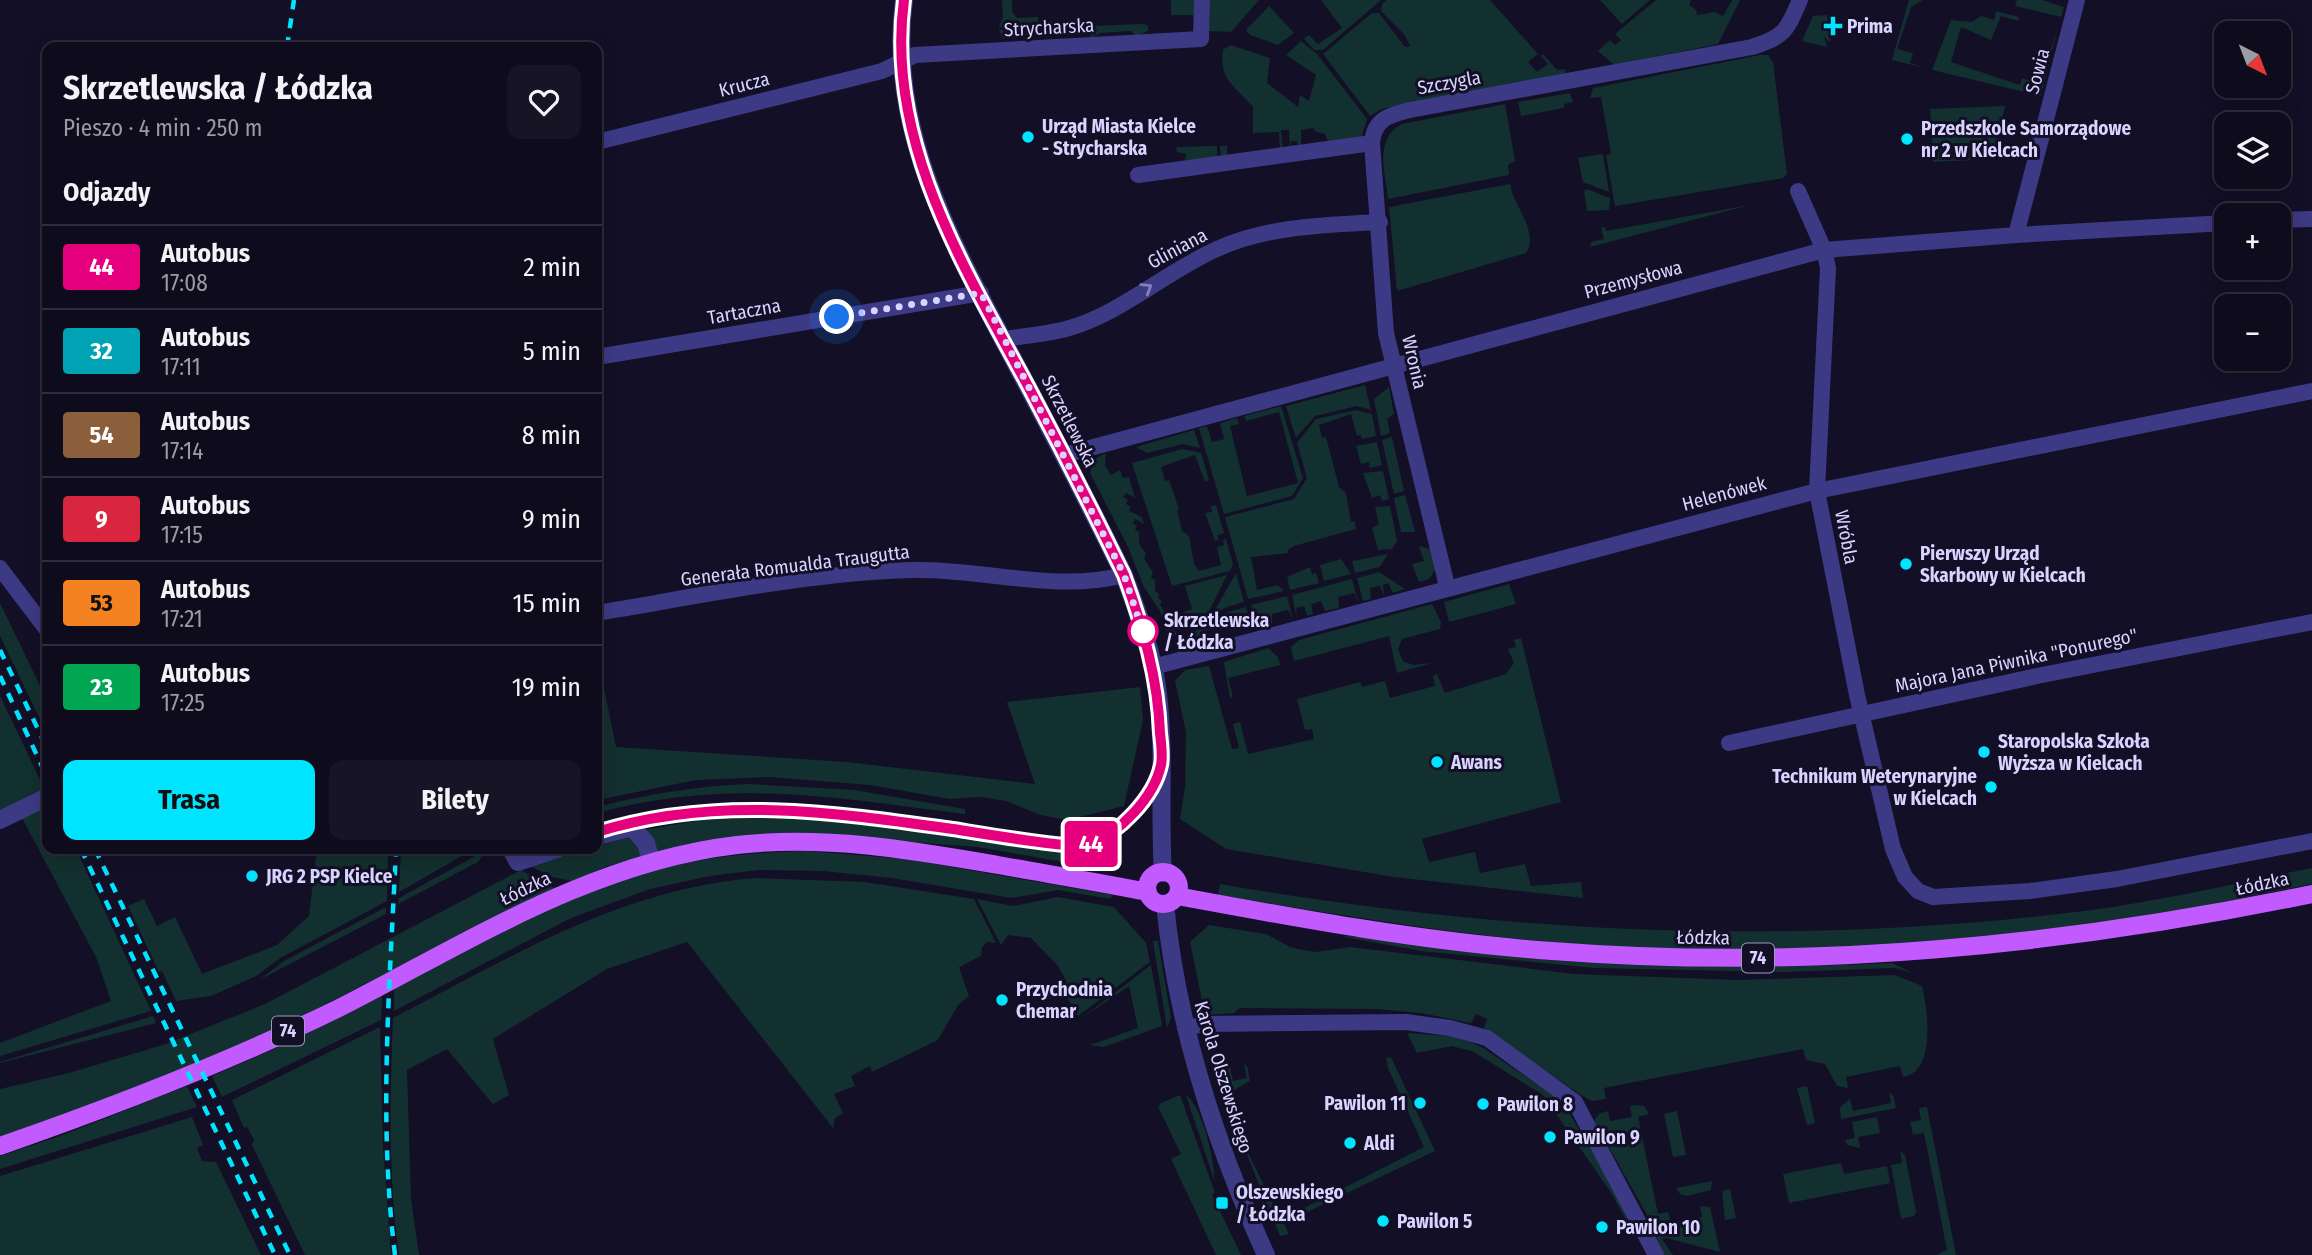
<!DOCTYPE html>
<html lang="pl">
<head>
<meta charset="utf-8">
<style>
  body { margin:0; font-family:"Fira Sans Condensed",sans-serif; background:#171425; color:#f1f3f6; height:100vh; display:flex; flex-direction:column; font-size:26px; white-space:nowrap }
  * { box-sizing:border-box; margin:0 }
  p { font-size:23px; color:#9b9ba3 }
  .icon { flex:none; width:38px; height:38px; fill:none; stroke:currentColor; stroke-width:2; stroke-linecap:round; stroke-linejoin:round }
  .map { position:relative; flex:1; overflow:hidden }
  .drawer { position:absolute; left:42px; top:42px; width:560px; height:812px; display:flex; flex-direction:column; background:#0e0b1c; border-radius:14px; box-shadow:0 4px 18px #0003,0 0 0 2px #2e2b3b }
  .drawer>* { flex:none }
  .badge { padding:0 14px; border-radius:5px; font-size:24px; line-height:46px }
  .needle { width:46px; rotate:138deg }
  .fabs { position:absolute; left:2214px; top:21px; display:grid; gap:14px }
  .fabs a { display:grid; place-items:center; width:77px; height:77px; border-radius:14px; background:#0e0b1c; box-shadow:0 4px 18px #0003,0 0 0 2px #2e2b3b; font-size:35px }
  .you { position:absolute; width:35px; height:35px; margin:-18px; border:5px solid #fff; border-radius:50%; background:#1a73e8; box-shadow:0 0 0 10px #1a73e833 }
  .map>.badge { position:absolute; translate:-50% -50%; box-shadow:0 0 0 4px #fff }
  h2 { padding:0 21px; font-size:26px; line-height:63px }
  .round { display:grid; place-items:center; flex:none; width:74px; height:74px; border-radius:14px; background:#171425 }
  .summary { display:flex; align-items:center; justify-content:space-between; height:119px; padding:0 21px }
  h1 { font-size:33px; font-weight:700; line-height:52px }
  .action { display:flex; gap:14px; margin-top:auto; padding:14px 21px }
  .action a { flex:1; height:80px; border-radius:14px; background:#00e5ff; color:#111; font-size:28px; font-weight:700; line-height:80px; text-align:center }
  .action a+a { background:#171425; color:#f1f3f6 }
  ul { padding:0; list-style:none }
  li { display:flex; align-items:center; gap:21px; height:84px; padding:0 21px; border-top:2px solid #2e2b3b }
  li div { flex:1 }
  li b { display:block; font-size:26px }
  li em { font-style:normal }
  li .badge { min-width:77px; font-weight:700; text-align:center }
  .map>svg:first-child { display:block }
  .green { fill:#12302f }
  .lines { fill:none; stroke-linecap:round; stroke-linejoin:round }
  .minor { stroke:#3d3a85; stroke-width:16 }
  .tertiary { stroke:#3d3a85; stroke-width:18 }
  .primary { stroke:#c25bff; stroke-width:18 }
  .rail { stroke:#00e5ff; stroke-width:4.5; stroke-dasharray:10 9; stroke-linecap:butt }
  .oneway { stroke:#837fbc }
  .line-casing { stroke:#fff; stroke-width:16 }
  .line { stroke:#e6007e; stroke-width:10 }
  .walk { stroke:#d9d4ff; stroke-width:7; stroke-dasharray:0 12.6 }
  .poi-dot { fill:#00e5ff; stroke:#130f26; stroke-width:2.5 }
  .stop-dot { fill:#fff; stroke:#e6007e; stroke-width:3.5 }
  .labels { text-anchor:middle; stroke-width:6; stroke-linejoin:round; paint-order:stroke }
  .shield { fill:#130f26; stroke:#9e99be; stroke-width:2 }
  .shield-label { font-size:18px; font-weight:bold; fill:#d9d4ff }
  .poi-label { font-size:19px; font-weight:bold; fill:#d9d4ff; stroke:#130f26; text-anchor:start }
  .street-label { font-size:19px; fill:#d9d4ff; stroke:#130f26 }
  .stop-label { font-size:19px; font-weight:bold; fill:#d9d4ff; stroke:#130f26; text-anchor:start }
</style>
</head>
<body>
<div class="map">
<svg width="2312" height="1255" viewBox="0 0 2312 1255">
  <rect width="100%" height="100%" fill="#130f26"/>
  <path class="green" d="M1002,0H1012V11L1017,18L1038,17L1039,25L999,27L1003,16Z
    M1171,0H1196L1195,15H1171Z
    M1210,0H1259L1231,32L1209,31Z
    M1321,0H1381L1323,50H1314L1304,39L1309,35L1318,44L1342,28Z
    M1387,0H1490L1538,54L1528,62L1537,72L1548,64L1541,56L1543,54L1557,70L1565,69V74L1382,109L1370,116L1323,54L1372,13H1379L1405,47L1410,46L1404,34L1381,11L1382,4Z
    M1600,0H1650L1622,24Z
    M1656,0H1691L1689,5L1696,10L1697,15L1715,12L1723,16L1732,0H1740L1718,44L1614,65L1598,51L1610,40L1615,45L1621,40L1615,34Z
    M1909,0H1923L1911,7L1897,49L1913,53L1910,63L1925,68L1892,60Z
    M2017,0H2042L2064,7L2061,17L2015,6Z
    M1269,6L1294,33L1278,45L1250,35L1246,30Z
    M1996,11L2019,17L2018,21L2001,16L1991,40L1961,27L1951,62L2020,85L2022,78L2040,84L2058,27L2041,96L1932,70L1951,20L1972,22L1981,16L1994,20Z
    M1827,15L1830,43L1824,36L1827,47L1802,41L1813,16Z
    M1144,24L1148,26V31L1136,36L1131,31L1100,33L1091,38L1088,26Z
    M1035,29L1033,37L1003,39L999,30Z
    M1301,41L1317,54L1367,119L1361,139L1328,141L1325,134L1314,131V128L1301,130V146L1298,149L1297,141H1291L1290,150L1289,130H1281L1283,151H1280L1279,132L1253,133V107C1238,88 1218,81 1223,50L1230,45L1270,58L1267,83L1298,107L1300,95L1309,101L1316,75L1286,55Z
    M1760,55H1768L1773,63L1787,174L1783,178L1615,206L1606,155L1611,154L1601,97L1590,98L1593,88Z
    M1570,93L1573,102L1564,104V108L1521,116L1518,102Z
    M1505,104L1515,161L1508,165L1509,175L1388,199C1385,172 1374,139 1402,124Z
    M2005,106L1992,159L1933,162L1930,109Z
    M1217,146V158H1221L1220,146H1227V158L1185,162L1186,154L1177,152L1176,147Z
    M1601,154L1603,155L1609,192L1583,182L1578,158Z
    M1510,184C1513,205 1540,233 1526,253L1397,291L1389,207Z
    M1587,189L1610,198L1609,210L1587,211L1584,191Z
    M1750,205L1590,247L1591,242L1604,239L1601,228L1605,227L1606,231Z
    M1365,385L1371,410L1357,406L1315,416L1296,438L1286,406Z
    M1389,387L1394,414L1387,419L1390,433L1381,436L1374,399Z
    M1281,406L1303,478L1292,496L1224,514L1199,428L1207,426L1212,442L1224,439L1220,423L1237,418L1239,424L1230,426L1247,496L1298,483L1279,412L1246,421L1244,416Z
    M1356,410L1372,414L1376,436L1362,439L1361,435L1357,436L1351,414L1319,425L1322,438L1326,437L1339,487L1346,493L1351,522H1355L1356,529L1294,546L1288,550V553L1251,557L1257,590L1278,585L1284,591L1248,599L1225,517L1294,499L1307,478L1297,443L1316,419Z
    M1194,430L1200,448L1183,444L1147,453L1136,447Z
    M1392,437L1404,491L1394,494L1382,440Z
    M1377,442L1382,465L1370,468L1369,462L1361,464L1356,446Z
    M1182,449L1201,453L1209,480L1205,482L1195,455L1161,467L1165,481L1169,480L1179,509L1177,510L1182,531L1189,536L1194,564L1199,571L1221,565L1217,547L1224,545L1223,540L1226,539L1233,564L1230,571L1172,586L1132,463Z
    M1106,453L1105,465L1111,475L1120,470L1123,478L1129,477L1135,498L1126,493L1123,497L1128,500L1126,504L1131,507L1129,511L1142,517L1144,524L1135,519L1133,523L1137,526L1135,530L1139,532V544L1146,553L1144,558L1153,573L1151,578L1155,580V591L1159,594L1158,598L1162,601L1160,605L1166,614V625L1179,634L1168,637L1160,611L1144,587L1128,547L1090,473L1093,460Z
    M1383,471L1389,499L1382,501L1380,495L1372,498L1363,473Z
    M1405,495L1415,532H1401L1394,498Z
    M1216,505L1224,533L1217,535L1219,540L1215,541L1205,513L1212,512L1211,506Z
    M1390,506L1397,541L1392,549L1378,550L1372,528L1379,524L1375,507Z
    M1419,546L1430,549L1435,570L1429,579L1419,582L1412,564L1424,561Z
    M1388,554L1380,567L1355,573L1352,561Z
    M1341,559L1351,574L1324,581L1320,565Z
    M1310,567L1312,574L1316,573L1319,583L1290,590L1287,577Z
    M1379,572L1405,589L1393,593L1388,583L1383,585L1384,596L1380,586L1370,588L1371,599L1363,601L1357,578Z
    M1236,573L1244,602L1227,607L1212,615Z
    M1227,575L1205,619L1187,630L1182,613L1192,609L1185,586Z
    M1352,579L1358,603L1354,593L1338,597L1339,608L1325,611L1321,601L1311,604L1313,614L1307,616L1304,606L1296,608L1297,619L1292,595Z
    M1509,584L1516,604L1449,622L1444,602Z
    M1287,596L1293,620L1288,610L1272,614V625L1260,616L1254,617L1251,605Z
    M0,603L47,700V734L0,636Z
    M1432,604L1441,622L1440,629L1402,639L1398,649L1403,661L1413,665L1432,663L1397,673L1389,636L1294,661L1291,647L1299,640Z
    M1246,607L1249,618L1203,631L1201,640L1197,644L1189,635L1228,612Z
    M1521,638L1561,802L1422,839L1429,862L1475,852L1480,873L1525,864L1531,886L1581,882L1583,898L1394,877L1226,849L1180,819L1185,787L1186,732L1175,681L1185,670L1209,666L1232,749L1239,748L1233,724L1240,722L1248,754L1314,739L1312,729L1305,730L1297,699L1360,682L1362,687L1385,681L1390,698L1435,686L1433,676L1437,674L1445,693L1506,674L1514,663L1508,649L1516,647L1514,640Z
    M1268,648L1278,657L1280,665L1228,678L1233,697L1230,698L1224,662Z
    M603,683L616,747L847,762L1035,784L1007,702L1140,687L1143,720L1124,806L1067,820L1041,815L1006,801L981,797L950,799L870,785L770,777L696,780L597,800V684Z
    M0,696L46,792L0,813Z
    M749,784L854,790L965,809V814C834,798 728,777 597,813V807C647,794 697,786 749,784Z
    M47,806V849H76L151,1011L0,1056V1043L111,1001L96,957L22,818Z
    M726,816H792L849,822L1118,859L1116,871L977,847L793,833L686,845L608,866L572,881L553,877L530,866L570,849H597V840L614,835Z
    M317,849H388L387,901L282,957L256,976L211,996L176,1001L162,971L159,972L128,906L144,899L157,926L175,917L202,974L277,945L309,916Z
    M401,849H474L399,892Z
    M488,849L478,862L398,904L399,898Z
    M806,851L906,859L1113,895L1110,899L1058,890L1011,898L892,878L823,871L759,870L710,876L650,889L571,918L394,1011V988C476,947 559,895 647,872C700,858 751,852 806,851Z
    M2312,868V884C2245,897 2178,913 2111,924C1946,949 1775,955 1608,946C1477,939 1347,916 1218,895L1220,884C1509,934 1793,947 2084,911C2160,901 2237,883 2312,868Z
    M521,870L554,888L249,1043L99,1103L0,1138V1089L69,1073L166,1044L265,1004Z
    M756,878L865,882L974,899L996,943L987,942L982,947L981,956L959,967L969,996L958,1005L938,1040L872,1072L870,1066L851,1076L855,1086L834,1094L843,1113L835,1118L833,1128L687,942L607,969L493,1039L509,1095L493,1104L447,1049L407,1070L411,1199L419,1255H399C388,1176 390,1096 393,1018C509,958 622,888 756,878Z
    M1058,897L1114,907L1146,943L1150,962L1078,1016L1062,989L1061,986L1067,982L1058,966L1031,938L1008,935L1001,945L977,899L1013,906Z
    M386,907V914L259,980L284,961Z
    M1209,925L1266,934L1290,947L1302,950L1316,952L1350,947L1575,974L1738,980L1895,975L1922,986C1928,1010 1936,1072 1903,1077L1900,1066L1846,1077L1848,1088L1837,1086L1825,1064L1806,1060L1803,1049L1604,1088L1606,1099L1592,1101L1581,1095L1484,1028L1487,1019L1476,1014L1471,1023L1421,1013L1376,1009L1240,1008L1234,1013L1205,1015L1190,942Z
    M1340,936C1398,936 1457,951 1515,957C1640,969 1766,969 1892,963L1913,973L1895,968L1785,972L1594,968L1421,951Z
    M1153,941H1158L1171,1018L1167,1028Z
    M1151,965L1162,1026L1104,1047L1090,1045L1138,1028L1129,986L1079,1020Z
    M382,996L381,1020L222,1097L212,1076L274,1049Z
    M153,1016L156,1023L0,1063V1062Z
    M380,1027L383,1146L391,1255H305L252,1145L254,1140L247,1127L244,1128L232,1100Z
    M1407,1033L1452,1036L1480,1046L1562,1101L1638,1228L1632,1231L1610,1191L1543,1095L1474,1052L1452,1046L1417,1053Z
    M1391,1057L1435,1151L1284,1223L1289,1234L1280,1236L1275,1223L1424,1147L1388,1068L1386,1058Z
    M1244,1064L1247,1066L1250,1081L1229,1093L1236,1115L1233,1116L1219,1071L1230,1067L1233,1081L1247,1078Z
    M187,1086L197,1107L0,1169V1156L63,1135Z
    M1807,1086L1815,1123L1807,1125L1797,1088Z
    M1889,1092L1893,1095L1896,1108L1841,1119L1840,1107L1850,1099L1853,1111L1891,1103Z
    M1180,1095L1215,1193L1212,1194L1241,1255H1216L1171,1159L1181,1154L1158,1107L1161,1103Z
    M1186,1095C1201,1104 1216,1163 1214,1180Z
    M1635,1105L1644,1106L1649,1114L1638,1117L1658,1214L1668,1212L1671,1223L1702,1217L1700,1206L1710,1207L1720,1252L1667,1238L1662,1239L1673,1255H1664L1646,1213L1594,1121L1599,1114L1608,1111L1610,1121L1632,1117L1630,1106Z
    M1927,1107L1956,1255H1936L1947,1250L1924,1133L1913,1135L1910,1122L1921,1120L1919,1108Z
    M1677,1111L1686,1155L1673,1157L1664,1114Z
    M192,1117L203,1145L197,1148L202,1161L216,1162L261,1255H0V1176Z
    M1877,1117L1880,1133L1858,1137L1860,1148L1847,1145L1845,1140L1855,1138L1852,1122Z
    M1241,1139L1277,1211L1285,1207L1288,1210L1272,1218Z
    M1900,1151L1905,1155L1916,1212L1914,1216L1901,1219L1891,1165L1902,1163Z
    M1841,1163L1844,1174L1887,1166L1890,1183L1789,1203L1783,1174Z
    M1712,1181L1711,1190L1687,1196L1680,1194L1676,1188Z
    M1730,1189L1736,1218L1725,1220L1722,1191Z"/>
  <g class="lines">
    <path class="minor" d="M597,142L882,71L915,55L1201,39L1202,0
      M1138,175L1372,143
      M1798,191L1824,250L1828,268L1817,491L1857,695L1893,849L1905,877L1918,891L1933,897L2030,891L2117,879L2312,841
      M2278,220L2312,219
      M2016,235L2077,0
      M1003,339C1024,336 1046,334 1066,329C1119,315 1167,271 1217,249C1267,226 1326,225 1380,222
      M597,357L981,293
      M1064,455L1824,250L2016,235L2226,223
      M0,568L47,630
      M1447,586L1386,333L1372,143C1374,119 1389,115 1410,110L1752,47C1784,37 1787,31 1800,0
      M597,613C700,596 807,573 912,570C982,568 1055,593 1124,575
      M1153,667L1817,491L2312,391
      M1729,743L2042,675L2312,622
      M1185,1028L1205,1024L1406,1022L1450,1028L1487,1038L1575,1102L1656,1255"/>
    <path class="tertiary" d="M904,0C886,135 959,255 1019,370C1055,438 1090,506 1124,575C1138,613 1153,653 1158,694C1165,753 1159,813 1163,873
      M0,820L47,797
      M597,836L632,827L646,843L651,861
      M511,849L518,862L557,849
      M1165,904C1177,1027 1215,1143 1266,1255"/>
    <path class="primary" d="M1147 888a16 16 0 1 1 32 0a16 16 0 1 1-32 0Z
      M1177,896C1301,919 1426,942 1552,951C1809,971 2061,946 2312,894
      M0,1146C115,1106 229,1062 339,1008C467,943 591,862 737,845C825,835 911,850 998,865C1048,874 1098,882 1148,892"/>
    <path class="rail" d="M287,47L294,0
      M0,650L47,748
      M0,676L47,777
      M81,849L275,1255
      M95,849L290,1255
      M395,1255C378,1120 390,984 396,849"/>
  </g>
  <defs><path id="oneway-chevron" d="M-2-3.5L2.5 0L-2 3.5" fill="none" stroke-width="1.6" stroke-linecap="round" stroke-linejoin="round" transform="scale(1.75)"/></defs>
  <use class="oneway" href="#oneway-chevron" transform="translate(1147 288) rotate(-32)"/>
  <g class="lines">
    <defs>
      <path id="line" d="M597,832C715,795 833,812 953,829C973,832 1077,850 1089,845C1119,833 1154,798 1161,765C1163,756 1161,743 1160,733C1158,678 1143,627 1124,575C1093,511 1061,448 1028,386C964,267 885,140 904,0"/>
    </defs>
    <use href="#line" class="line-casing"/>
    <use href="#line" class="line"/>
    <path class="walk" d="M837,317L981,293L1124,575L1146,641L1143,631"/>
  </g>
  <g class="poi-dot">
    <path d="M1829.5 15.5h7v7h7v7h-7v7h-7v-7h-7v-7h7z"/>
    <circle cx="1028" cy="137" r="7"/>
    <circle cx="1907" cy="139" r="7"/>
    <circle cx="1906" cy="564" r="7"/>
    <circle cx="1984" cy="752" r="7"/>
    <circle cx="1437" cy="762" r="7"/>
    <circle cx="1991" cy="787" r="7"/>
    <circle cx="252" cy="876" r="7"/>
    <circle cx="1002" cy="1000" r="7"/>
    <circle cx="1420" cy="1103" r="7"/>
    <circle cx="1483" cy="1104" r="7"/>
    <circle cx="1550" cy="1137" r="7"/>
    <circle cx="1350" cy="1143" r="7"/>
    <rect x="1215" y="1196" width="14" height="14" rx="3.5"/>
    <circle cx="1383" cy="1221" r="7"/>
    <circle cx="1602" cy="1227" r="7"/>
  </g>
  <circle class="stop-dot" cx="1143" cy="631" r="14"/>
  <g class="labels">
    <g class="shield">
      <rect x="1742" y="943.5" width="32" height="29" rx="5"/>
      <rect x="272" y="1016.5" width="32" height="29" rx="5"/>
    </g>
    <g class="shield-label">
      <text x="1758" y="964">74</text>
      <text x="288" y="1037">74</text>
    </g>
    <g class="poi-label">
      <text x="1847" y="33">Prima</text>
      <text x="1042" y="133">Urząd Miasta Kielce<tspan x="1042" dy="22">- Strycharska</tspan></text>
      <text x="1921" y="135">Przedszkole Samorządowe<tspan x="1921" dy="22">nr 2 w Kielcach</tspan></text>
      <text x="1920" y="560">Pierwszy Urząd<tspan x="1920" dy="22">Skarbowy w Kielcach</tspan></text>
      <text x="1998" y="748">Staropolska Szkoła<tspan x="1998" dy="22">Wyższa w Kielcach</tspan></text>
      <text x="1451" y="769">Awans</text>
      <text x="1977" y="783" text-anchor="end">Technikum Weterynaryjne<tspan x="1977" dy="22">w Kielcach</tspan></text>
      <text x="266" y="883">JRG 2 PSP Kielce</text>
      <text x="1016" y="996">Przychodnia<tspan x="1016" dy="22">Chemar</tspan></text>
      <text x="1406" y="1110" text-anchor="end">Pawilon 11</text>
      <text x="1497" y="1111">Pawilon 8</text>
      <text x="1564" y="1144">Pawilon 9</text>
      <text x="1364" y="1150">Aldi</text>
      <text x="1236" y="1199">Olszewskiego<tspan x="1236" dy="22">/ Łódzka</tspan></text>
      <text x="1397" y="1228">Pawilon 5</text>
      <text x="1616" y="1234">Pawilon 10</text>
    </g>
    <g class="street-label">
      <text transform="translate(1049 27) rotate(-3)" y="7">Strycharska</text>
      <text transform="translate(2037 71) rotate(-75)" y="7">Sowia</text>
      <text transform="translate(1449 82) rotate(-10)" y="7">Szczygla</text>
      <text transform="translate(744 84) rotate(-14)" y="7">Krucza</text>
      <text transform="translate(1177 248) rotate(-28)" y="7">Gliniana</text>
      <text transform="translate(1633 279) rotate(-15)" y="7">Przemysłowa</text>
      <text transform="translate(744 311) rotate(-10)" y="7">Tartaczna</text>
      <text transform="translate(1415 362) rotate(77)" y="7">Wronia</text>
      <text transform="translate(1070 421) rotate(63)" y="7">Skrzetlewska</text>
      <text transform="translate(1724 493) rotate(-15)" y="7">Helenówek</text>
      <text transform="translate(1847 537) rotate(79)" y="7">Wróbla</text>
      <text transform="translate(795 565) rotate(-7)" y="7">Generała Romualda Traugutta</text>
      <text transform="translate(2016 660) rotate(-12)" y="7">Majora Jana Piwnika "Ponurego"</text>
      <text transform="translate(2262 883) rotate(-12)" y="7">Łódzka</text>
      <text transform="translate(525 888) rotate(-26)" y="7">Łódzka</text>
      <text transform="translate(1703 937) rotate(1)" y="7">Łódzka</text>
      <text transform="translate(1224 1077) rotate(73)" y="7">Karola Olszewskiego</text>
    </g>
    <g class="stop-label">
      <text x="1164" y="627">Skrzetlewska<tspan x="1164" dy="22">/ Łódzka</tspan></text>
    </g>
  </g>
</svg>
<div class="fabs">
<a><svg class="needle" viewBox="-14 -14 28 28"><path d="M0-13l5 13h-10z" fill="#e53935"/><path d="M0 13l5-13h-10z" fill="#9b9ba3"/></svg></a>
<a><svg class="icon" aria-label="layers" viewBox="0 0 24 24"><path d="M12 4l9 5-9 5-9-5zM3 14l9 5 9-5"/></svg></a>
<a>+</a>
<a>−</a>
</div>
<div class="you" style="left:837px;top:317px"></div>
<b class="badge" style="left:1091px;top:844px;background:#e6007e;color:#fff">44</b>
<section class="drawer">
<div class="summary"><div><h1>Skrzetlewska / Łódzka</h1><p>Pieszo · 4 min · 250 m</p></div><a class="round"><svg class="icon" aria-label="heart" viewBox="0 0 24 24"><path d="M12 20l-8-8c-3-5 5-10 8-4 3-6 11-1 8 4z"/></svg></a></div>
<h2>Odjazdy</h2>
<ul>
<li><span class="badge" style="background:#e6007e;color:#fff">44</span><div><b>Autobus</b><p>17:08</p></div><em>2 min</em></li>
<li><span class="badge" style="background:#00a3b4;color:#fff">32</span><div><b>Autobus</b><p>17:11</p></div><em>5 min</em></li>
<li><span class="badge" style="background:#8b5e3c;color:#fff">54</span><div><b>Autobus</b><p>17:14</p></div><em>8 min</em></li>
<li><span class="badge" style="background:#d7263d;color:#fff">9</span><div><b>Autobus</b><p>17:15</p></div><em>9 min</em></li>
<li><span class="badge" style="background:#f58220;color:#111">53</span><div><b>Autobus</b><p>17:21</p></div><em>15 min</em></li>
<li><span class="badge" style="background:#00a651;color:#fff">23</span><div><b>Autobus</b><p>17:25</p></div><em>19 min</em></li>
</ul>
<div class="action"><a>Trasa</a><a>Bilety</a></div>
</section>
</div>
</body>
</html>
